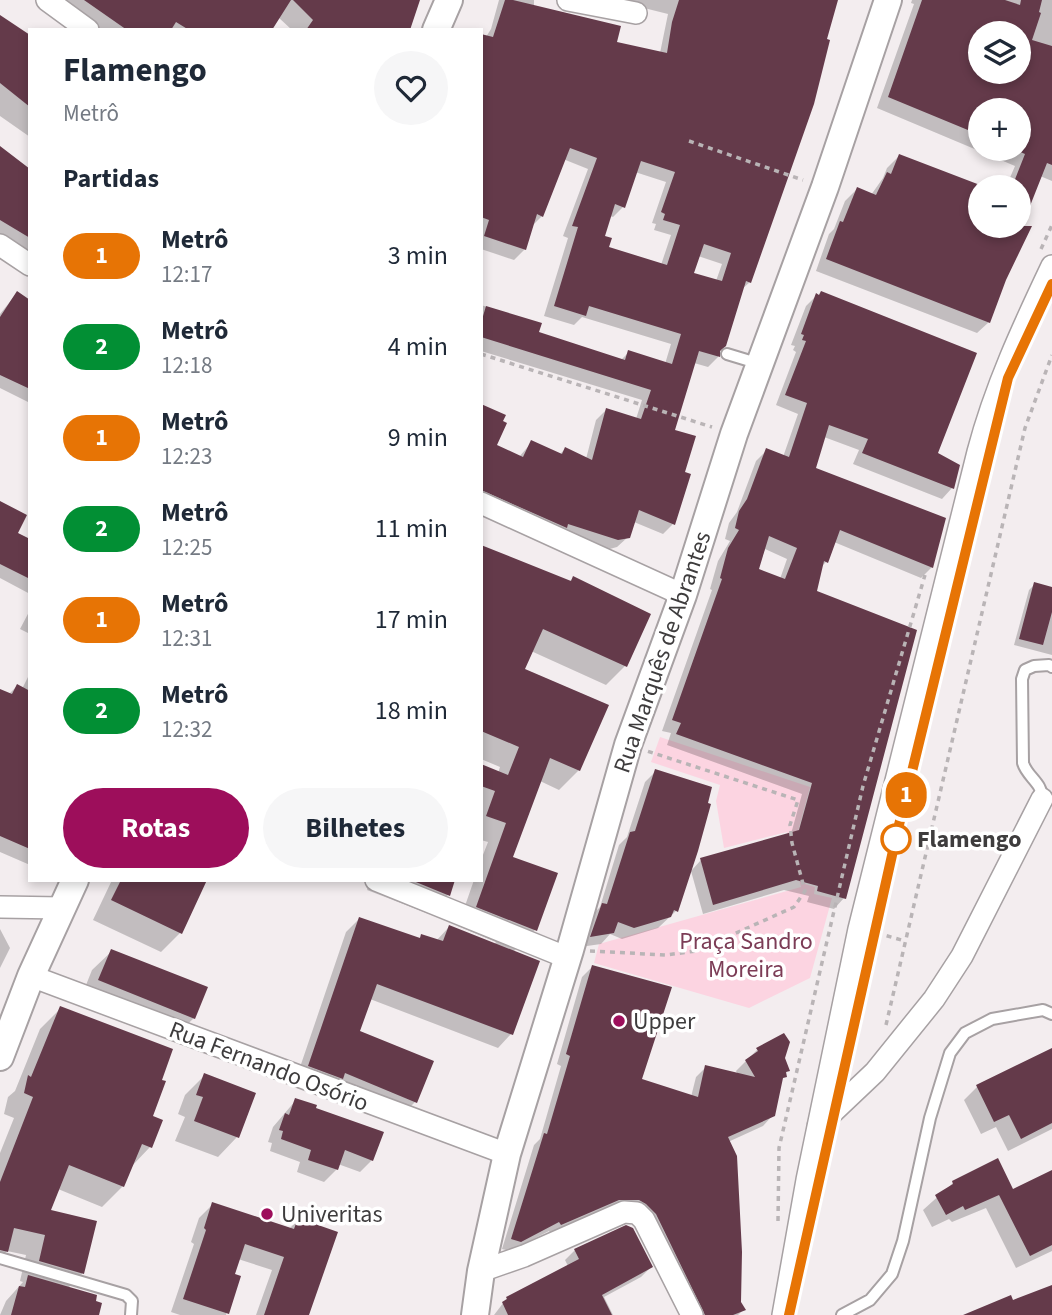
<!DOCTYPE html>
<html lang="pt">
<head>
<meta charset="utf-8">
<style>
  body { margin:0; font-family:"Source Sans 3",sans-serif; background:#f6f6f7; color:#1f2937; height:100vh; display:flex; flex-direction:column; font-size:26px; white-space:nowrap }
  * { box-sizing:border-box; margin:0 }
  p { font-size:23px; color:#747a83 }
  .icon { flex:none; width:38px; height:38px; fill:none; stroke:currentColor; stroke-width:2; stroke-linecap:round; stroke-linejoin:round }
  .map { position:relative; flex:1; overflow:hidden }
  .sheet { position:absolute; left:28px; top:28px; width:455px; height:854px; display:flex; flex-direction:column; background:#fff; border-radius:0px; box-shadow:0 4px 10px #0003 }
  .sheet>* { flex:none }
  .badge { padding:0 14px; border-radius:23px; font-size:24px; line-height:46px }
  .buttons { position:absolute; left:968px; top:21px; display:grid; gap:14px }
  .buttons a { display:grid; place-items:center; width:63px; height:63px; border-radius:50%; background:#fff; box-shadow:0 4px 10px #0003; font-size:35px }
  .map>.badge { position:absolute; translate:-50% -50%; box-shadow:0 0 0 4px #fff }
  h2 { padding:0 35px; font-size:26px; line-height:63px }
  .round { display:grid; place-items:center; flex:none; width:74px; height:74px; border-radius:37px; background:#f6f6f7 }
  .overview { display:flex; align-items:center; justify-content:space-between; height:119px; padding:0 35px }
  h1 { font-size:33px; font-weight:700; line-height:52px }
  .button { display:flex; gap:14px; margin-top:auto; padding:14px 35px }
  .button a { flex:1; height:80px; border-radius:42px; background:#9d0e5b; color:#fff; font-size:28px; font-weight:700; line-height:80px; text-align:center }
  .button a+a { background:#f6f6f7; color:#1f2937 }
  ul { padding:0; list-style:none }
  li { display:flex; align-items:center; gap:21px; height:91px; padding:0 35px }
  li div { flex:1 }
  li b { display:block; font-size:26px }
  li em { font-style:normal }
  li .badge { min-width:77px; font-weight:700; text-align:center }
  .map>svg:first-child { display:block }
  .green { fill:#fcd4e1 }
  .shadow { fill:#0003; fill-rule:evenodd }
  .building { fill:#643a4a; fill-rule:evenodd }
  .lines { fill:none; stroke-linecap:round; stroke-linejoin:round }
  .service-casing { stroke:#a7a1a3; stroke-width:14 }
  .minor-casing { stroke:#a7a1a3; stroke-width:24 }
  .tertiary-casing { stroke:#a7a1a3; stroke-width:30 }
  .path { stroke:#b9b4b6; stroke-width:3.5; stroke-dasharray:5 5; stroke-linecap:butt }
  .service { stroke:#fff; stroke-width:10 }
  .minor { stroke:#fff; stroke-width:21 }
  .tertiary { stroke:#fff; stroke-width:26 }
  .line-casing { stroke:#fff; stroke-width:16 }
  .line { stroke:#e77405; stroke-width:10 }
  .stop-dot { fill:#fff; stroke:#e77405; stroke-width:3.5 }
  .poi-dot { fill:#9d0e5b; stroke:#fff; stroke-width:2.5 }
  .labels { text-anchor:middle; stroke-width:7; stroke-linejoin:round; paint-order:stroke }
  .street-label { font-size:24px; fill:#3e3c3d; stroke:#fff }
  .stop-label { font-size:24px; font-weight:bold; fill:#3e3c3d; stroke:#fff; text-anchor:start }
  .park-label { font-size:24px; fill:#7c3c56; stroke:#fff }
  .poi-label { font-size:24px; fill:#3e3c3d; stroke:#fff; text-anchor:start }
</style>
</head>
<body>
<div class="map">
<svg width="1052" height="1315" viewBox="0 0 1052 1315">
  <rect width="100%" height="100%" fill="#f3edef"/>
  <path class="green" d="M660,737L810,787L795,842L811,848L805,884L815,887L814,894L832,898L810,978L749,1008L594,963L599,944L801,887L787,832L724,848L716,801L720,785L651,762Z"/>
  <path class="shadow" d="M45,0H418L407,30H292L278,17L270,30H87Z
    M499,0H534V7L615,43L660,53L668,14L628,4L629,0H836L750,282L742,289L718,352V357L708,367L694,363L673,431L682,474L673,524L663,534L634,522L628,537L617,547L606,550L481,503V406L495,445L519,457L532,442L559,455L565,449L586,459L596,420L606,410L636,419L642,400L481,351V305L540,324L537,333L621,360L629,352L665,364L671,344L582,317L574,325L544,316L568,238L563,236L588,169L563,159L542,216L532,226L525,249L514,260L481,249V36L486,37L491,29ZM635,172L666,182L652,223L656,224L654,230L671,235L661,265L607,248L603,237L610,216L613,217L623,207ZM698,256L722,264L716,281L692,274Z
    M912,0H1052V181L1040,176L1021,225L1029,228L1004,279L989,322L977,333L816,271L829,234L834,229L845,201L857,189L871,195L883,178L887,168L899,156L980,187V226H1018V187H1006L1015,166L877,108L914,4L911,3ZM980,33H1018V72H980ZM980,110H1018V149H980Z
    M0,17L30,37V137L0,116Z
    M0,149L30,171V266L0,250Z
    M17,293L30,302V403L0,388V314Z
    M817,295L935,454L952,488L942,499L853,464L859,450L824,437L814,469L932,567L921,578L834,542L826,562L821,567L815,592L844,898L834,909L807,902L809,896L784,890L703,914L691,871L701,860L791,834L802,794L667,745L671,733L662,731L712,590L710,589L718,561L730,541L725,539L729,523L737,512L756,461L766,451L783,457L798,414L776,405L796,352L793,350L795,346L791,345L806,306ZM765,549L787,559L780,579L757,570Z
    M0,507L16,534L30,541V594L0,578Z
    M481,546L569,582L573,578L625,666L606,685L531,651L522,670L579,770L559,790L540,781L511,858L535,930L513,952L511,1034L498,1048L370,999L358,1032L415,1102L402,1115L296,1079L346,932L359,919L418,939L422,936L436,941L449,927L494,945L496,942L458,926L474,880H481V860L488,842L481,840V766L498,773L500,767L481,759Z
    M1035,584L1052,589V655L1014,645L1029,590Z
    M30,610V634L20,629Z
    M30,673V865L0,852V691L8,695L17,686L22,689Z
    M656,771L676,911L658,928L622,939L610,934L601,944L580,947L591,916L600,907L619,845L627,837L645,782Z
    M112,880H205L180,933L161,952L93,920Z
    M371,880H454L448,895L429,914L367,890Z
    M0,929L10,948L0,968Z
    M112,951L194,1018L174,1037L80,1000L92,970Z
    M592,967L640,1080L691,1097L696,1077L706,1067L738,1075L736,1071L757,1050L783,1058L788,1070L781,1080L773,1115L763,1126L728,1142L739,1302L744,1309L738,1315H692L635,1213L551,1234L549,1231L510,1251L502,1249L534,1145L540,1139L561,1066L557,1064L582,977Z
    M61,1008L151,1117L150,1147L131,1167L123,1186L102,1207L58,1189L49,1212L95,1222L82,1274L68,1288L98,1315H0L6,1301L23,1282L20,1281L26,1255L7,1251L0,1258V1153L14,1118L4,1114L8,1097L15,1091L40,1029Z
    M1052,1050V1129L1008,1151L996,1127L981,1134L964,1100L977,1087Z
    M205,1075L254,1094L237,1137L218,1157L175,1141L185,1117L178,1114L185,1095Z
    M296,1100L314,1109L372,1160L360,1172L338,1164L337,1169L324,1182L297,1172L300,1162L270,1151L272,1143L268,1142L273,1127Z
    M1052,1171V1251L1016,1268L986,1208L952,1222L949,1219L932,1227L923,1210L953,1183L1013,1191Z
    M213,1204L289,1229L298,1220L307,1315H256L272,1270L238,1259L226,1315H180L171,1312L194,1244L191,1242L199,1218Z
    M575,1250L651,1267L641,1277L604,1297L613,1315H494L507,1298L568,1266L565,1260Z"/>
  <path class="building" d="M84,0H291L272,30H189L176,22L171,30H127Z
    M293,0H420L410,30H306L313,20Z
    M505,0H513L621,26L617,42L667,53L672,22L679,0H838L827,39L830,40L814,104L751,283L746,281L726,346L720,351V357L699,351L675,430L696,436L685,472L691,474L675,525L639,510L630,538L618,540L568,524L567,528L481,490V404L506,415L503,421L507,423L497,445L523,457L531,440L562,454L565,447L592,460L606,408L641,419L651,390L481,337V323L486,306L542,323L539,332L625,360L628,350L672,364L681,334L589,306L586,316L554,306L578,227L572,226L597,158L570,148L543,217L537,214L526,250L484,236L489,220L481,217V34L493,37ZM641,161L675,172L661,212L665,214L663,220L680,225L667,265L609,247L612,238L605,236L615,204L625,208ZM704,244L731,253L722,281L694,273Z
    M922,0H1005L1020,5L1021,0H1042L1039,12L1041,13L1032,40L1052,46V165L1047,163L1030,206L1018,202V187H1012L1025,154L1018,151V110H980V135L888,97ZM980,33H1018V72H980Z
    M0,15L30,35V107L0,83Z
    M0,146L30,169V238L0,220Z
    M899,154L980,185V226H1032L1006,280L990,323L826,259L840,221L843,222L857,187L876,195L887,172L891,174Z
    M17,291L30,300V389L0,375V317Z
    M821,291L977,353L938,453L960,465L954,489L862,453L868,439L829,425L816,468L946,518L933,568L840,530L828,563L824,561L817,591L917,630L846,899L817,891L818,886L796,880L713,905L700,858L799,830L812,783L676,734L681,723L672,720L722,579L720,578L728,548L739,530L735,528L739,511L747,499L766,448L789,457L807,403L785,395L806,341L802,340L804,335L801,334L816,293L819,295ZM769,536L797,548L785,579L759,569Z
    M0,501L27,515L18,533L30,539V579L0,564Z
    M481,545L571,581L573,576L651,614L627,667L543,629L525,669L609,705L580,771L550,758L513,857L558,873L537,931L476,907L506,823L486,816L495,791L481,786V764L508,775L519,747L481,731Z
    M1034,582L1052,587V612L1043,645L1019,639Z
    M17,684L30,691V849L0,836V689L12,694Z
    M655,769L712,787L708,803L711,804L698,851L678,912L674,910L671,917L634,928L618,922L614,933L590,937L602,903L607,904L630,832L635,831Z
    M121,880H207L182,934L111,900Z
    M411,880H455L450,896Z
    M359,917L420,938L421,934L443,941L449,925L540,961L513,1035L377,984L360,1031L434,1061L417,1103L345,1073L343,1079L308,1066Z
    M111,949L208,987L195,1019L98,980Z
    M592,965L672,987L642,1079L698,1097L705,1065L755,1077L745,1060L758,1051L756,1048L784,1033L790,1042L785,1058L790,1071L786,1072L787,1077L783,1078L775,1116L728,1137L737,1156L742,1252L741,1302L746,1310L733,1315H705L656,1214L646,1204L639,1200H619L561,1225L559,1222L521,1242L511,1239L544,1133L547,1134L570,1056L566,1054Z
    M60,1006L173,1049L162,1080L166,1081L153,1116L163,1120L152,1148L142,1144L124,1187L69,1165L51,1210L97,1221L84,1274L39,1261L45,1235L14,1228L8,1252L0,1250V1182L33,1097L24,1093L28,1075L31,1077Z
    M1052,1048V1123L1021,1139L1009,1115L994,1122L976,1085Z
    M204,1073L256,1093L239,1138L194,1121L203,1097L196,1095Z
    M295,1098L317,1105L316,1108L384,1132L373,1161L345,1150L338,1170L308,1160L311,1150L281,1139L283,1131L279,1130L285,1113L289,1115Z
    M998,1158L1013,1189L1052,1170V1245L1030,1256L999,1195L965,1210L963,1206L946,1215L935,1195L953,1184L952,1181Z
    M212,1202L294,1229L298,1218L338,1232L309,1315H264L284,1257L245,1244L235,1274L241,1276L229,1314L183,1299L206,1230L204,1228Z
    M626,1225L633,1228L653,1267L602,1295L612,1315H508L502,1302L507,1299L506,1297L579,1259L574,1249Z
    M28,1275L97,1295L96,1301L102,1303L99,1315H11L19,1286L25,1287Z
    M1052,1285V1315H963L1011,1295L1013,1300Z"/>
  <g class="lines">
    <defs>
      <path id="service" d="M727,354L760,364
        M1042,799C1043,783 1027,777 1023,763L1022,679L1025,670L1034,666L1049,665L1052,667
        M0,1258L126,1295L132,1301L131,1315
        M842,1315L870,1300L892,1274L903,1241L930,1118L950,1053L965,1033L992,1019L1043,1010L1052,1014"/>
      <path id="minor" d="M47,0L88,30
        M568,0L636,13
        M0,245L30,265
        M481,503L683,595
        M376,880L568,958
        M0,907L62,908
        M31,976L507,1154
        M818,1126L875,1072L934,999L962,956L1042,799
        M481,1271L524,1256L624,1212L637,1213L644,1220L692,1315
        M783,1315L807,1180L859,929L978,452C995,387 1023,327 1052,266"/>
      <path id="tertiary" d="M436,30L449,0
        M0,1057L31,976L75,880
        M475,1315L481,1271L507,1154L570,950L628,745L683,595L734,434L825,187L888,0"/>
    </defs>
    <use href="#service" class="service-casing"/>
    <use href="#minor" class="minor-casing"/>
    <use href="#tertiary" class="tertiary-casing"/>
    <path class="path" d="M689,141L803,180
      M1041,249L1052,225
      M481,354L712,427
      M877,933L905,941
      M590,951L666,955L696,951L794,907L805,891L792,843L790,825L798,800L647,751
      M886,1025L1025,428L1052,355
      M778,1221L779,1148L863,786L925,575"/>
    <use href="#service" class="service"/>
    <use href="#minor" class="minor"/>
    <use href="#tertiary" class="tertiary"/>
  </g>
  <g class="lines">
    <defs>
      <path id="line" d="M789,1315L897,833L1008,378L1052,284"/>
    </defs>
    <use href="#line" class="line-casing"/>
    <use href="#line" class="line"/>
  </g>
  <circle class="stop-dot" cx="896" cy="839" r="14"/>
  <g class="poi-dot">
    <circle cx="619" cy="1021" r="7"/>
    <circle cx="267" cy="1214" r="7"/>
  </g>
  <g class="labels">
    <g class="street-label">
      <text transform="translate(662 652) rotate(-71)" y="8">Rua Marquês de Abrantes</text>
      <text transform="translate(269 1066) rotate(21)" y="8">Rua Fernando Osório</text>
    </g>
    <g class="stop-label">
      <text x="917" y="847">Flamengo</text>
    </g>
    <g class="park-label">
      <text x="746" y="949">Praça Sandro<tspan x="746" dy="28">Moreira</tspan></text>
    </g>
    <g class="poi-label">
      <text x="633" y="1029">Upper</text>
      <text x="281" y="1222">Univeritas</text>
    </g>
  </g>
</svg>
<div class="buttons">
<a><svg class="icon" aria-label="layers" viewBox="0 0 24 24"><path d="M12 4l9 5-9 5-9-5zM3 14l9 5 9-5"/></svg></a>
<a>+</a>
<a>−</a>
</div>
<b class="badge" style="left:906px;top:795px;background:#e77405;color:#fff">1</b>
<section class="sheet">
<div class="overview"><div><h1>Flamengo</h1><p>Metrô</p></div><a class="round"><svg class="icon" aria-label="heart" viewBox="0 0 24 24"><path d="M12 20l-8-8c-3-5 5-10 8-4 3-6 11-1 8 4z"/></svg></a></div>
<h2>Partidas</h2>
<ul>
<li><span class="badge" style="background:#e77405;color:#fff">1</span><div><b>Metrô</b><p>12:17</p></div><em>3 min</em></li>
<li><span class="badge" style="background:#028f34;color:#fff">2</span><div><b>Metrô</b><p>12:18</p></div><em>4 min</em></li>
<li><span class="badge" style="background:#e77405;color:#fff">1</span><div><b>Metrô</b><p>12:23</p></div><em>9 min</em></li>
<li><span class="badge" style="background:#028f34;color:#fff">2</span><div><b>Metrô</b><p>12:25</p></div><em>11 min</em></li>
<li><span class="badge" style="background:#e77405;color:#fff">1</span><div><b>Metrô</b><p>12:31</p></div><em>17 min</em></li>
<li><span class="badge" style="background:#028f34;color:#fff">2</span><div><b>Metrô</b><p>12:32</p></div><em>18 min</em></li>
</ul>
<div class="button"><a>Rotas</a><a>Bilhetes</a></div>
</section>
</div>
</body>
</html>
